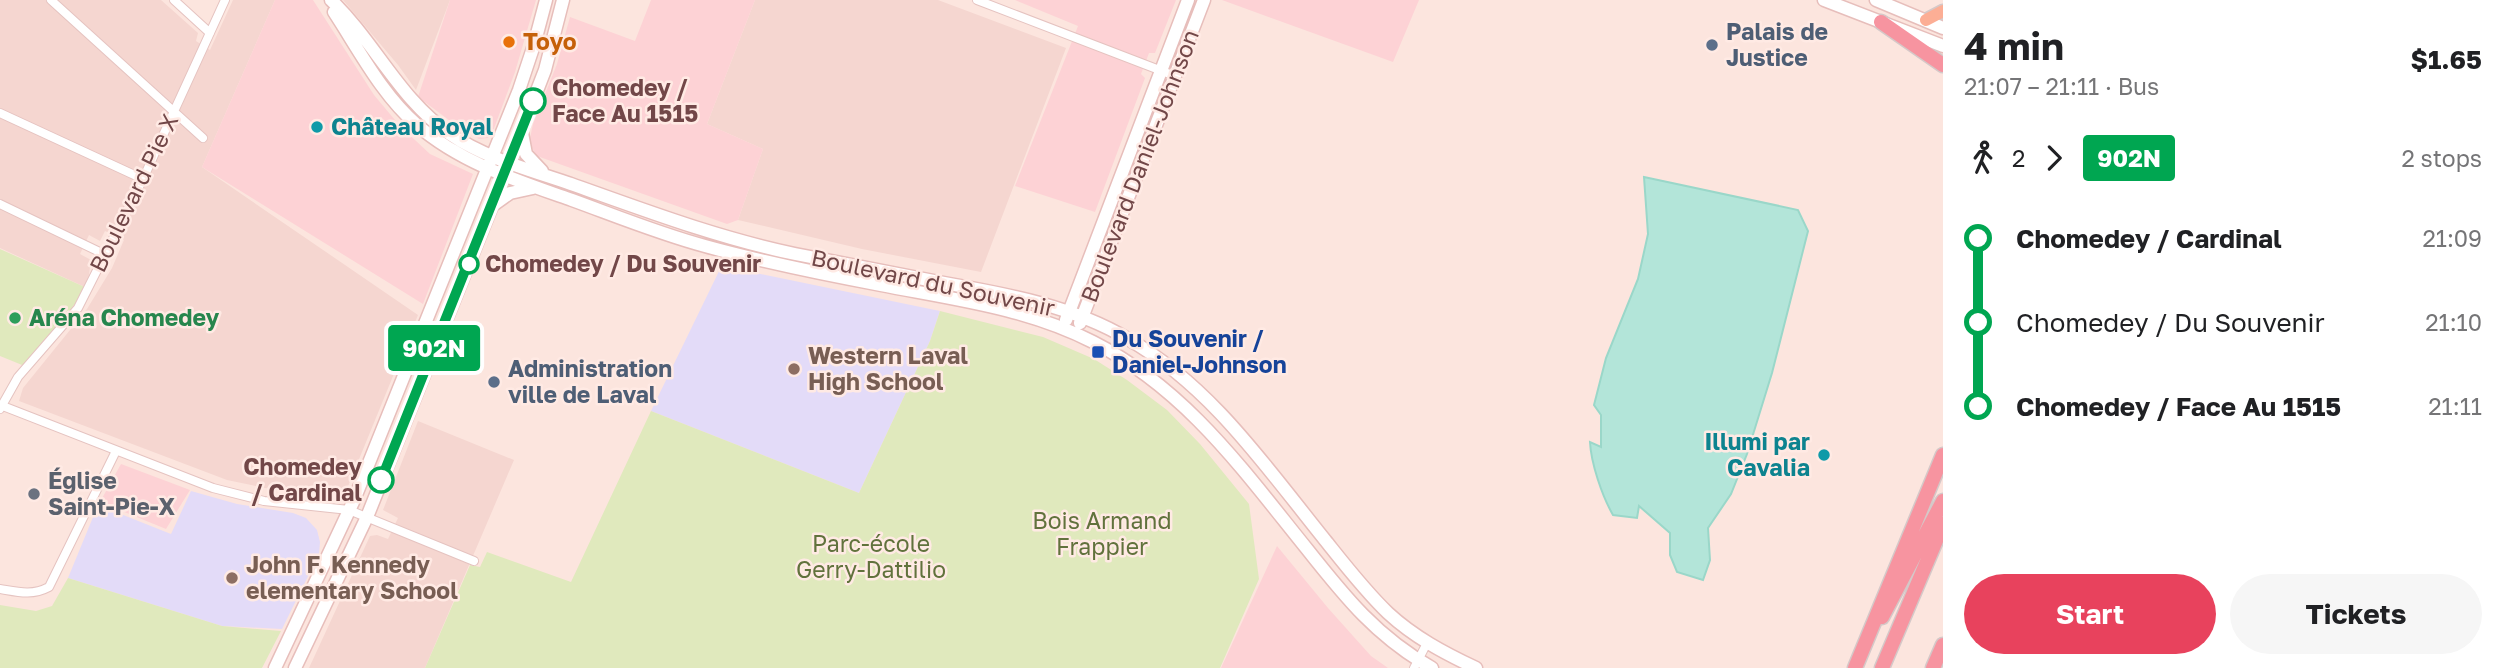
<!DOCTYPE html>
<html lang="en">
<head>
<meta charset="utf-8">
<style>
  body { margin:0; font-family:"Golos Text",sans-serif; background:#f6f6f6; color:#202124; height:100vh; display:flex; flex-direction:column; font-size:26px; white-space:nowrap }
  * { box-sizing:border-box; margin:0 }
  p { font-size:23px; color:#757577 }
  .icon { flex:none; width:38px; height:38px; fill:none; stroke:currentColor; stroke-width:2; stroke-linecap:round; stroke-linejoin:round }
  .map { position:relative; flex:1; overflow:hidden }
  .panel { display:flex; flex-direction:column; background:#fff; width:560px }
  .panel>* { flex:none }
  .badge { padding:0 14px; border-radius:5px; font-size:24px; line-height:46px }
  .map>.badge { position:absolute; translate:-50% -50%; box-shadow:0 0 0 4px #fff }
  .legs { display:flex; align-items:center; gap:10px; height:77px; padding:0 21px; font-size:23px }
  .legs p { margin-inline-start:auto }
  .headline { display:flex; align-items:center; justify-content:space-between; height:119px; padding:0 21px }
  h1 { font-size:38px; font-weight:700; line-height:52px }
  .action { display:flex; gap:14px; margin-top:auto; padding:14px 21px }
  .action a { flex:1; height:80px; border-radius:42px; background:#e8425d; color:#fff; font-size:28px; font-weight:700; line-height:80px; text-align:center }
  .action a+a { background:#f6f6f6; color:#202124 }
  ul { padding:0 21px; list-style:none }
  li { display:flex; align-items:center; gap:24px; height:84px; font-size:26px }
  li i { display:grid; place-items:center; width:10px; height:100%; margin:0 9px; background:currentColor }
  li i::after { content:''; width:18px; height:18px; margin:-9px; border:5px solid; border-radius:50%; background:#fff }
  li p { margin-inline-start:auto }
  li:first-child i { background:linear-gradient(#0000 50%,currentColor 0) }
  li:last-child i { background:linear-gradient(currentColor 50%,#0000 0) }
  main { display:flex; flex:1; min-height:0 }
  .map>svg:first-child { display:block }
  .residential { fill:#f5d6d0 }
  .commercial { fill:#fdd2d5 }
  .education { fill:#e3dbf8 }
  .green { fill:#e0e9bd }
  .water { fill:#b3e5d9; stroke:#9ad7c9; stroke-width:2 }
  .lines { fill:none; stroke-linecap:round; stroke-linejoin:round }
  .street-casing { stroke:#e5c3c0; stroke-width:10 }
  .secondary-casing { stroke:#e7bebb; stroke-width:15 }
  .primary-casing { stroke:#d5c8c8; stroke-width:15 }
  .highway-casing { stroke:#d5c8c8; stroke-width:17 }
  .street { stroke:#fff; stroke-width:8 }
  .secondary { stroke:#fff; stroke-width:12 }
  .primary { stroke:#fcae95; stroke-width:12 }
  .highway { stroke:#f794a0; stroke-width:14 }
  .line-1-casing { stroke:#fff; stroke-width:16 }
  .line-1 { stroke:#00a651; stroke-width:10 }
  .food-dot { fill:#e8710a; stroke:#ffeae4; stroke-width:2.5 }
  .service-dot { fill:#5c6f8a; stroke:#ffeae4; stroke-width:2.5 }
  .stop-1-dot { fill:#fff; stroke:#00a651; stroke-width:3.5 }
  .culture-dot { fill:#0f9aa8; stroke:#ffeae4; stroke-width:2.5 }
  .leisure-dot { fill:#2e9e5b; stroke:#ffeae4; stroke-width:2.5 }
  .transit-dot { fill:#1a4fb4; stroke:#ffeae4; stroke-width:2.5 }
  .education-dot { fill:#8d6e63; stroke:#ffeae4; stroke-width:2.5 }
  .worship-dot { fill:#6b7280; stroke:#ffeae4; stroke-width:2.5 }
  .labels { text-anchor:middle; stroke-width:5; stroke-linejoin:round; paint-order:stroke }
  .service-label { font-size:23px; font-weight:bold; fill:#4e5e75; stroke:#ffeae4; text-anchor:start }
  .food-label { font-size:23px; font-weight:bold; fill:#c56008; stroke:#ffeae4; text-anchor:start }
  .stop-label { font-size:23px; font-weight:bold; fill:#724748; stroke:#ffeae4; text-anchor:start }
  .culture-label { font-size:23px; font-weight:bold; fill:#0d838f; stroke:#ffeae4; text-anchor:start }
  .street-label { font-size:23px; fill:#724748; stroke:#ffeae4 }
  .leisure-label { font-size:23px; font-weight:bold; fill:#27864d; stroke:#ffeae4; text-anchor:start }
  .transit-label { font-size:23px; font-weight:bold; fill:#164399; stroke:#ffeae4; text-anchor:start }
  .education-label { font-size:23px; font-weight:bold; fill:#785e54; stroke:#ffeae4; text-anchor:start }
  .worship-label { font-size:23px; font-weight:bold; fill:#5b616d; stroke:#ffeae4; text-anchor:start }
  .park-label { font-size:23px; fill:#61723c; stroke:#ffeae4 }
</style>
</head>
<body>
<main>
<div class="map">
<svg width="1943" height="668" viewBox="0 0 1943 668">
  <rect width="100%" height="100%" fill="#fce5de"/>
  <path class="residential" d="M0,0H161L198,33L196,41L210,50L233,0H275L202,167L418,315L344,496L265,488L227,480L19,401L23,388L87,309L112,268L124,240L105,231L100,241L89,235L80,254L91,260L87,288L0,248Z
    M343,0H450L416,90L398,65Z
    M755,0H938L1066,48L981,272L862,249L738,220L763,149L707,124Z
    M418,421L514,460L425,668H309L370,536L377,535L388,539L398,518L383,510Z"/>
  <path class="commercial" d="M275,0H313L374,95L400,126L430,154L473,174L423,304L202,167Z
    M450,0H536L515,72L493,131L488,138L479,139L465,132L418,97Z
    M651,0H755L707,124L763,149L738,220L727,224L537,156L532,148L530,138L533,124L557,64L570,17L635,41Z
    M1015,0H1176L1155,53H1149L1141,74L1145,78L1095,212L1015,186L1078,26Z
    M1222,0H1419L1393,62Z
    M121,464L190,490L166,529L100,502Z
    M1277,546L1328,608L1371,656L1388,668H1221Z"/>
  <path class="education" d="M723,263L751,272L940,311L930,341L859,493L651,411Z
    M191,491L237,504L293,513L306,518L317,530L320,542L319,554L282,629L222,626L68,578L98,505L171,534Z"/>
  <path class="green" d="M0,249L87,288L27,367L0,356Z
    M940,311L1043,337L1094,359L1127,380L1167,410L1200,444L1249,504L1259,579L1220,668H425L470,565L480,567L487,552L571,582L651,411L859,493L930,341Z
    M68,578L222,626L281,631L262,668H0V605L36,611L52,606Z"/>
  <path class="water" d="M1644,177L1798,210L1808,231L1772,373L1747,454L1731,494L1708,528L1710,560L1703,580L1677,572L1670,555V533L1639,506L1637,518L1613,515C1602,496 1591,463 1590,442L1601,447V415L1594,405L1606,358L1638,279L1648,234Z"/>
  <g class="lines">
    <defs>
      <path id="street" d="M51,0L203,138
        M174,0L210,33
        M977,0L1175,76
        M0,113L143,179
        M0,204L106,255
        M0,405L213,488L264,501L349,510L474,561
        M0,409L18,377L78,308L143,179L225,0
        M0,589C18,592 32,596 49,587L116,451
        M1414,668L1427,643"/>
      <path id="secondary" d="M331,0C375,42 399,99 450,134C485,158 530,170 571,184C644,210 718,238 795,254C844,264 894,273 944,283C1006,294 1073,306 1128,339C1211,386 1266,467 1325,540C1345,565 1365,591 1388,613C1414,637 1444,653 1476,668
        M1824,0L1943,46
        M1876,0L1943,28
        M334,12C359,50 382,95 417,125C461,163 518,181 572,200C616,216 660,234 705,246C763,262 822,274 881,285C953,299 1027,308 1093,342C1186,389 1243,470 1307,549C1345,597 1377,637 1432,668
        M522,133L526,154L542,171
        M493,205L510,193L533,188
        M1066,320L1188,0
        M1080,323L1204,0
        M275,668L354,500L519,90L534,45L546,0
        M295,668L367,517L500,186L545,70L563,0"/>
      <path id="primary" d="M1926,20L1943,11"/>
      <path id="highway" d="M1881,22L1943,65
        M1882,617L1943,501
        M1855,668L1943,455
        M1882,668L1943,524
        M1933,668L1943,645"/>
    </defs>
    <use href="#street" class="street-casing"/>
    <use href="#secondary" class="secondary-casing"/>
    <use href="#primary" class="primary-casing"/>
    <use href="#highway" class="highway-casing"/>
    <use href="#street" class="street"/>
    <use href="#secondary" class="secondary"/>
    <use href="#primary" class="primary"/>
    <use href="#highway" class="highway"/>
  </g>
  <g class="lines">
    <defs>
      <path id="line-1" d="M381,480L533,101"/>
    </defs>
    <use href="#line-1" class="line-1-casing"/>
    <use href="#line-1" class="line-1"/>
  </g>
  <circle class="food-dot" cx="509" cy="42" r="7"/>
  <g class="service-dot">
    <circle cx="1712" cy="45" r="7"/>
    <circle cx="494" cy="382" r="7"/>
  </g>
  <g class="stop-1-dot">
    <circle cx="533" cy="101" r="12"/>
    <circle cx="469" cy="264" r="9"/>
    <circle cx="381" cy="480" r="12"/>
  </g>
  <g class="culture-dot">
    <circle cx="317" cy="127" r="7"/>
    <circle cx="1824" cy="455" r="7"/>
  </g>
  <circle class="leisure-dot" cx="15" cy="318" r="7"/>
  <rect class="transit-dot" x="1091" y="345" width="14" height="14" rx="3.5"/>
  <g class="education-dot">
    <circle cx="794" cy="369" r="7"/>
    <circle cx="232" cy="578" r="7"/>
  </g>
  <circle class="worship-dot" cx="34" cy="494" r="7"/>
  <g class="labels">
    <g class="service-label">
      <text x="1726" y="40">Palais de<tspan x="1726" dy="26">Justice</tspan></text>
      <text x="508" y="377">Administration<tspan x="508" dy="26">ville de Laval</tspan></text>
    </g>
    <g class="food-label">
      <text x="523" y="50">Toyo</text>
    </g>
    <g class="stop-label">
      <text x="552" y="96">Chomedey /<tspan x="552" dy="26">Face Au 1515</tspan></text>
      <text x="485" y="272">Chomedey / Du Souvenir</text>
      <text x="362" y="475" text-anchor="end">Chomedey<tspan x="362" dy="26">/ Cardinal</tspan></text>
    </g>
    <g class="culture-label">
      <text x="331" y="135">Château Royal</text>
      <text x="1810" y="450" text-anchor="end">Illumi par<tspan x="1810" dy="26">Cavalia</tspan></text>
    </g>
    <g class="street-label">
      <text transform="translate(1140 166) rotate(-69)" y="8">Boulevard Daniel-Johnson</text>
      <text transform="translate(134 193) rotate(-64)" y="8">Boulevard Pie X</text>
      <text transform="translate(933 283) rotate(12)" y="8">Boulevard du Souvenir</text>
    </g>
    <g class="leisure-label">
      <text x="29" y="326">Aréna Chomedey</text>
    </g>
    <g class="transit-label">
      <text x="1112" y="347">Du Souvenir /<tspan x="1112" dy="26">Daniel-Johnson</tspan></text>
    </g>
    <g class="education-label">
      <text x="808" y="364">Western Laval<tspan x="808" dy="26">High School</tspan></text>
      <text x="246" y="573">John F. Kennedy<tspan x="246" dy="26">elementary School</tspan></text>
    </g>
    <g class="worship-label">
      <text x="48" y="489">Église<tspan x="48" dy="26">Saint-Pie-X</tspan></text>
    </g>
    <g class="park-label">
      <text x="1102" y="529">Bois Armand<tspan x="1102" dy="26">Frappier</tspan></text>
      <text x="871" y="552">Parc-école<tspan x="871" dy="26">Gerry-Dattilio</tspan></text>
    </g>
  </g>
</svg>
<b class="badge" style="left:434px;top:348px;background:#00a651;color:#fff">902N</b>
</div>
<section class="panel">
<div class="headline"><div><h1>4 min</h1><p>21:07 – 21:11 · Bus</p></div><b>$1.65</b></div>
<div class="legs"><svg class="icon" aria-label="walk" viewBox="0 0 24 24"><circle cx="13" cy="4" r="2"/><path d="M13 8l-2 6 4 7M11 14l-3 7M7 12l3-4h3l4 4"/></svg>2<svg class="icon" aria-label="forward" viewBox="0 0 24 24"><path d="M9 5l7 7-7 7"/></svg><b class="badge" style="background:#00a651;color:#fff">902N</b><p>2 stops</p></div>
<ul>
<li><i style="color:#00a651"></i><b>Chomedey / Cardinal</b><p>21:09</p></li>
<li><i style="color:#00a651"></i><span>Chomedey / Du Souvenir</span><p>21:10</p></li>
<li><i style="color:#00a651"></i><b>Chomedey / Face Au 1515</b><p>21:11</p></li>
</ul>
<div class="action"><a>Start</a><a>Tickets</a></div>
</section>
</main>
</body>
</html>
